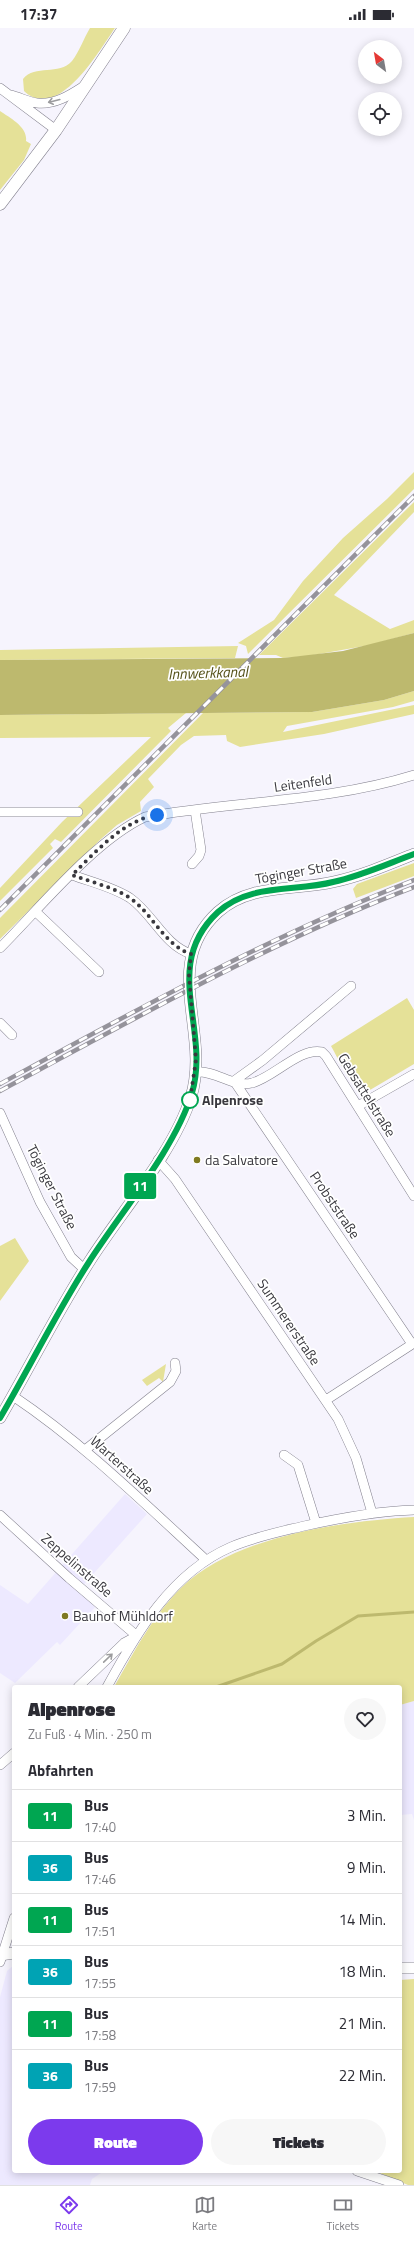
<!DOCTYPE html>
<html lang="de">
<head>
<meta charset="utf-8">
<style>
  body { margin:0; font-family:"Titillium Web",sans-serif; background:#f7f7f7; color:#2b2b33; height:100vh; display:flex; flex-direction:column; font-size:15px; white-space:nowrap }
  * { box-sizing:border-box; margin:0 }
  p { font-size:13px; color:#7c7c81 }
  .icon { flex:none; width:22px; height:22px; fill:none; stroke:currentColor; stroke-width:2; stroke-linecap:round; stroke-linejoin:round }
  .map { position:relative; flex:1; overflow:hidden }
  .side { position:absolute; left:12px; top:1657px; width:390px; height:488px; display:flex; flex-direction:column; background:#fff; border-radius:4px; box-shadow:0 2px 10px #0003 }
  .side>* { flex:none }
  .badge { padding:0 8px; border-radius:3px; font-size:14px; line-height:26px }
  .needle { width:26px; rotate:329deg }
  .controls { position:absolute; left:358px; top:12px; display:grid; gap:8px }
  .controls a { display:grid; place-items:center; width:44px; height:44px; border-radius:50%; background:#fff; box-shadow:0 2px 10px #0003; font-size:20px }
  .you { position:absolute; width:20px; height:20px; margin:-10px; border:3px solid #fff; border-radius:50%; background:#1a73e8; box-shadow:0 0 0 6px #1a73e833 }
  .map>.badge { position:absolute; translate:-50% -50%; box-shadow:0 0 0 2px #fff }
  h2 { padding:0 16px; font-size:15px; line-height:36px }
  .round { display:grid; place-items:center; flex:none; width:42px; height:42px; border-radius:21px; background:#f7f7f7 }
  .summary { display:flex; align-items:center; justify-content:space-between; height:68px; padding:0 16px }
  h1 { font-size:19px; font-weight:800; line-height:30px }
  .action { display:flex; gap:8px; margin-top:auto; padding:8px 16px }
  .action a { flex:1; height:46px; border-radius:24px; background:#7c3aed; color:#fff; font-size:16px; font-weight:800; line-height:46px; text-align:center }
  .action a+a { background:#f7f7f7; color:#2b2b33 }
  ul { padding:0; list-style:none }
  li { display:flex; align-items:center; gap:12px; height:52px; padding:0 16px; border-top:1px solid #e1e1e2 }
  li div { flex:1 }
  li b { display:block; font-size:15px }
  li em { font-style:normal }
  li .badge { min-width:44px; font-weight:700; text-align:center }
  .status { display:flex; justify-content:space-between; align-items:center; height:28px; padding:0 20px; background:#fff; direction:ltr }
  .status svg { height:11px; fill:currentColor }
  .tab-bar { display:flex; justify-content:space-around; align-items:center; height:56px; border-top:1px solid #e1e1e2; background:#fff; font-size:11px; color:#7c7c81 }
  .tab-bar a { display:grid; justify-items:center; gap:2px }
  .tab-bar .current { color:#7c3aed }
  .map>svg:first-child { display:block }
  .built { fill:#ede9ff }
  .green { fill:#e5e198 }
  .water { fill:#bdb96e }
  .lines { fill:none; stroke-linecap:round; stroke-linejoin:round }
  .stream { stroke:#bdb96e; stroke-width:3 }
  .minor-casing { stroke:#83818e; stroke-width:10 }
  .tertiary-casing { stroke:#83818e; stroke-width:12 }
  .secondary-casing { stroke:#83818e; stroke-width:13 }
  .minor { stroke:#fff; stroke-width:9 }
  .tertiary { stroke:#fff; stroke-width:11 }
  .secondary { stroke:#fff; stroke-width:12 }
  .rail-casing { stroke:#95939b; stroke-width:4.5 }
  .rail { stroke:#fff; stroke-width:3; stroke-dasharray:9; stroke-linecap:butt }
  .oneway { stroke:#9c9c9e }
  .line-casing { stroke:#fff; stroke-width:9 }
  .line { stroke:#00a651; stroke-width:6 }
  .walk { stroke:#39383e; stroke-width:4; stroke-dasharray:0 7.2 }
  .stop-dot { fill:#fff; stroke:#00a651; stroke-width:2 }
  .poi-dot { fill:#7f7a20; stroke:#fff; stroke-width:1.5 }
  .labels { text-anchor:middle; stroke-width:3.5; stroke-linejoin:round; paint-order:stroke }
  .street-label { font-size:14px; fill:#39383e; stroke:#fff }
  .stop-label { font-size:14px; font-weight:bold; fill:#39383e; stroke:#fff; text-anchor:start }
  .poi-label { font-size:14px; fill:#39383e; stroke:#fff; text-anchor:start }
  .water-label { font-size:15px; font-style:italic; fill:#555119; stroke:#fff }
</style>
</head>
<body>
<div class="status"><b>17:37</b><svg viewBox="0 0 49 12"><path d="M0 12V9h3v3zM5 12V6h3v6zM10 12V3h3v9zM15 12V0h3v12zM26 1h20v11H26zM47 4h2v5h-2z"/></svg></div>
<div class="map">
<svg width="414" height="2157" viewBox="0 0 414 2157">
  <rect width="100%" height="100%" fill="#f6f4fd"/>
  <path class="built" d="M125,1466L147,1486L78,1563L95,1579L60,1617L57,1614L15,1655L0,1645V1557L28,1576Z
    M414,1673V1792L412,1786L400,1787V1677Z
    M14,1937V2143H104L92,2151L90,2157H0V1969L7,1943Z"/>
  <path class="green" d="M90,0H115C99,23 58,95 24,63L23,51C35,36 59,48 72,33C79,24 84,10 90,0Z
    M0,83C10,90 28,99 26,113L31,116L24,132L0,162Z
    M414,444V461L248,626L246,618L238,615L274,592L303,553L343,510L387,471Z
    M414,474V484L334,567L390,601L414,592V605L370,617L308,628L283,630L276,627H259Z
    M238,618L235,630L0,632V622Z
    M414,663V673L393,679L287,698L283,704L414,677V686L324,706L240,719L227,713L226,707L194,708L181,717L148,751L154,759L140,774L141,783L117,797L101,811L0,911V890L203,685L312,684L384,672Z
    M186,685L168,700L171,703L61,814L55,811L50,816L53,820L0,873V860L62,794L151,709L0,710V687Z
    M414,835V848L356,870L353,861L357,856Z
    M407,970L414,982V1036L370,1062C350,1062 340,1033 331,1018Z
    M15,1210L29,1233L0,1273V1218Z
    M166,1336L163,1354L159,1350L147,1358L142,1352Z
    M414,1489V1673L400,1677V1659H114C134,1624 153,1587 182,1559C235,1508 343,1493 414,1489Z
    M414,1951V2157H408L375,2143H400V1952Z"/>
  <path class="water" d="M414,605V663L384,672L312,684L0,687V632L283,630L343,623Z"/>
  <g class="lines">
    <path class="stream" d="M216,1659L282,1636L316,1613L358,1588L414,1584"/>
    <defs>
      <path id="minor" d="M0,60L56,102
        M10,67C19,69 29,74 37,75C55,77 70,67 84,58
        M0,784H78
        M192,836L199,828L201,822L195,782
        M72,847C91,854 113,859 130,870C153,886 164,917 191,926
        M36,884L99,944
        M0,920C40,880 95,812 145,789C234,773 327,774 414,747
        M0,995L12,1007
        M196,1044C216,1042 233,1060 252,1055C273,1050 300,1019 322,1024L326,1028L414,1168
        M234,1053L412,1316
        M234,1053L263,1032L351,958
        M358,1078L414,1046
        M0,1085L40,1174L71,1229L84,1241
        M158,1132L175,1151L338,1391L356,1430L372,1485
        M13,1368C83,1415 144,1475 206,1532
        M326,1372L414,1315
        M85,1422L170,1354L176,1343L175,1335
        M284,1427L298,1437L316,1495
        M0,1487L69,1550L137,1608
        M78,1659L124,1615L137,1608
        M107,1659C137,1604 171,1545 231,1519C254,1509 279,1504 304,1498C340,1490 377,1483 414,1482
        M0,1737L14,1725
        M0,1934L14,1890
        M357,2143L399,2157"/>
      <path id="tertiary" d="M0,1390C31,1337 58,1282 91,1231C122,1183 174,1123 191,1069C211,1004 160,937 218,884C250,855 295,863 333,854C361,848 387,837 414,826
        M0,1927L14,1925
        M400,1940H414"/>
      <path id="secondary" d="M0,176L56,102L124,0"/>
    </defs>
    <use href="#minor" class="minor-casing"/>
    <use href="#tertiary" class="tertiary-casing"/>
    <use href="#secondary" class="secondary-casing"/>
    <use href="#minor" class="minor"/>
    <use href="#tertiary" class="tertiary"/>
    <use href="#secondary" class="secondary"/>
    <defs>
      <path id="rail" d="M0,882L414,468
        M0,1056C136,982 270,908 414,852
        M0,1063C136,990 270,914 414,859"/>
    </defs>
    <use href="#rail" class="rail-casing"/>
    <use href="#rail" class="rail"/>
  </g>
  <defs><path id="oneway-shaft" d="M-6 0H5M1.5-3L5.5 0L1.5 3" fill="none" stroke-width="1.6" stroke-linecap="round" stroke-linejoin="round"/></defs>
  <g class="oneway">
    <use href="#oneway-shaft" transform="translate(54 73) rotate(166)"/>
    <use href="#oneway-shaft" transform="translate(108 1630) rotate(-44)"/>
  </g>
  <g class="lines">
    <defs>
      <path id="line" d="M0,1390C30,1339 56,1285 89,1234C121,1184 175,1121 192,1065C211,1001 160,938 218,884C250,855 295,864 333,854C361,848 387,836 414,826"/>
    </defs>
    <use href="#line" class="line-casing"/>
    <use href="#line" class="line"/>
    <path class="walk" d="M157,787C123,792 96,824 72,847C91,854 113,859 130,870C153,886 164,917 191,926L189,947L196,1032L190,1072"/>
  </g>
  <circle class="stop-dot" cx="190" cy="1072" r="8"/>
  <g class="poi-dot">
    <circle cx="197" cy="1132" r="4"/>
    <circle cx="65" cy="1588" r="4"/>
  </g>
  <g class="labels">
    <g class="street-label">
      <text transform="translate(303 755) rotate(-8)" y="5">Leitenfeld</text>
      <text transform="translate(301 843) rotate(-10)" y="5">Töginger Straße</text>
      <text transform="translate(367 1067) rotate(58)" y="5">Gebsattelstraße</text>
      <text transform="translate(52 1159) rotate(63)" y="5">Töginger Straße</text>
      <text transform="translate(335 1177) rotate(56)" y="5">Probststraße</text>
      <text transform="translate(289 1294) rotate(56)" y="5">Summererstraße</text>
      <text transform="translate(122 1437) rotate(42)" y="5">Warterstraße</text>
      <text transform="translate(77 1537) rotate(41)" y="5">Zeppelinstraße</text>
    </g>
    <g class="stop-label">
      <text x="202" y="1077">Alpenrose</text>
    </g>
    <g class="poi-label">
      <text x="205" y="1137">da Salvatore</text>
      <text x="73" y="1593">Bauhof Mühldorf</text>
    </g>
    <g class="water-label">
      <text transform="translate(208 645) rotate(-2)" y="5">Innwerkkanal</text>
    </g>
  </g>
</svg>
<div class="controls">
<a><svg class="needle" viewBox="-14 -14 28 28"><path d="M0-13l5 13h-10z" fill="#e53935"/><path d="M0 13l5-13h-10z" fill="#7c7c81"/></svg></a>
<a><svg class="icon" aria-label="locate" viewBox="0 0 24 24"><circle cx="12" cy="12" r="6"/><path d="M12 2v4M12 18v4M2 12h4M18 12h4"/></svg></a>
</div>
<div class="you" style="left:157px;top:787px"></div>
<b class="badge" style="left:140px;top:1158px;background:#00a651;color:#fff">11</b>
<section class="side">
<div class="summary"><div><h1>Alpenrose</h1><p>Zu Fuß · 4 Min. · 250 m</p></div><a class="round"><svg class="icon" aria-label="heart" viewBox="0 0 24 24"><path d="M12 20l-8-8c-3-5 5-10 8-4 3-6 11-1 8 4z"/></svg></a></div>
<h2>Abfahrten</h2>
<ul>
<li><span class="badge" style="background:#00a651;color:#fff">11</span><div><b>Bus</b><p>17:40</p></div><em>3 Min.</em></li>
<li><span class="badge" style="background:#00a3b4;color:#fff">36</span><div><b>Bus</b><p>17:46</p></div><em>9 Min.</em></li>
<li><span class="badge" style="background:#00a651;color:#fff">11</span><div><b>Bus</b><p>17:51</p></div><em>14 Min.</em></li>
<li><span class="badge" style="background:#00a3b4;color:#fff">36</span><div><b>Bus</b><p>17:55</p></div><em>18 Min.</em></li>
<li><span class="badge" style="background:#00a651;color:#fff">11</span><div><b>Bus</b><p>17:58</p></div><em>21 Min.</em></li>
<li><span class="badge" style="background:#00a3b4;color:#fff">36</span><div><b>Bus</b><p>17:59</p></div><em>22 Min.</em></li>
</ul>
<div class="action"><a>Route</a><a>Tickets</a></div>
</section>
</div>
<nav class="tab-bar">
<a class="current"><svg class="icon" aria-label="directions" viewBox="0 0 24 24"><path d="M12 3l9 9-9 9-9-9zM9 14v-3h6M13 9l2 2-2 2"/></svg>Route</a>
<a><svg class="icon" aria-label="map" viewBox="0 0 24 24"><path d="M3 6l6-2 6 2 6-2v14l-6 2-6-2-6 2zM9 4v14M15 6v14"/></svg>Karte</a>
<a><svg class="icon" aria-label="tickets" viewBox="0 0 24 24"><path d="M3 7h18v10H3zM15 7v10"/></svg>Tickets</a>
</nav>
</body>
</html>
